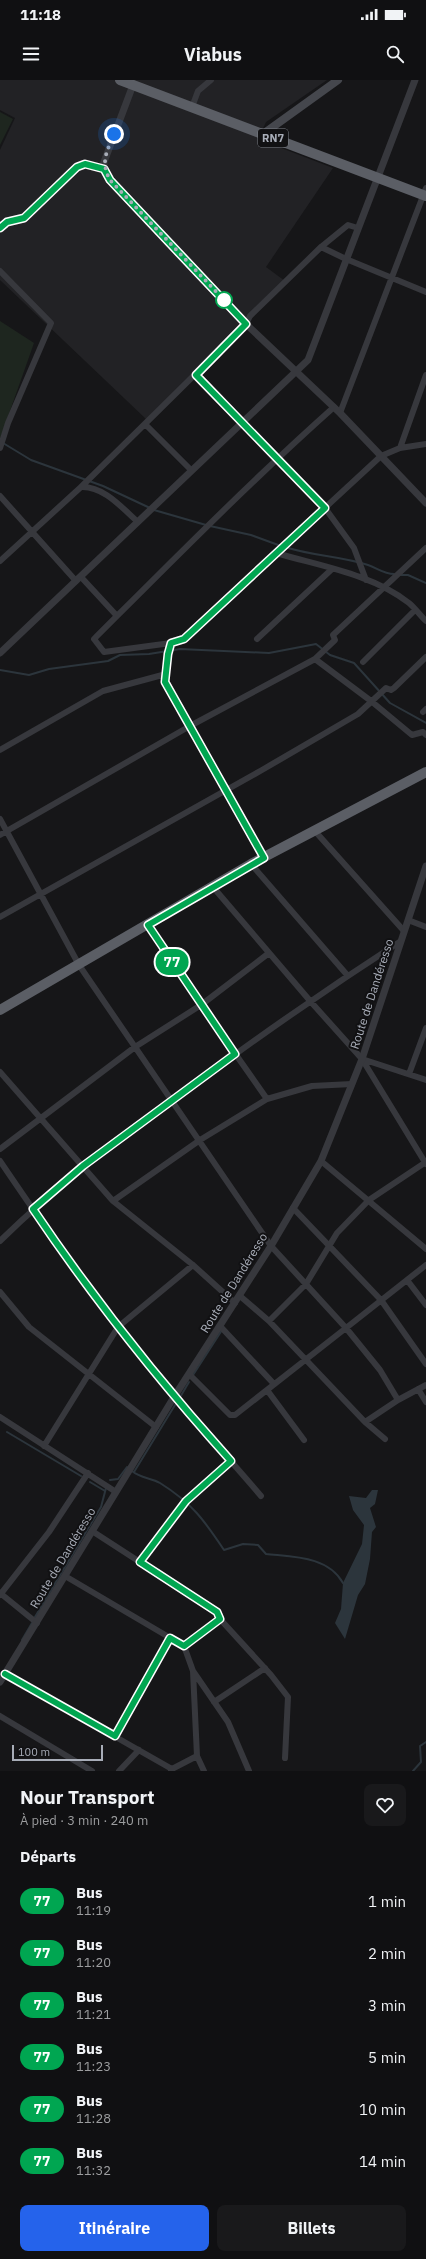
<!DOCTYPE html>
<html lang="fr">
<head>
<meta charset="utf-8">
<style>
  body { margin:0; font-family:"IBM Plex Sans",sans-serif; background:#19191b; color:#f1f3f6; height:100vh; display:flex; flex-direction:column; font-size:15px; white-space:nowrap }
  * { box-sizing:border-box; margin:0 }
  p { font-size:13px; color:#9c9d9f }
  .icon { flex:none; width:22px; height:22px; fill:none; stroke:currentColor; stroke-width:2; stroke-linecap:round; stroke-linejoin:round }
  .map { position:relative; height:1691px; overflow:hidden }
  .panel { display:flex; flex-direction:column; background:#101012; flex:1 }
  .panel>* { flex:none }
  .badge { padding:0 8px; border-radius:13px; font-size:14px; line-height:26px }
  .scale { position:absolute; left:12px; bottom:10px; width:91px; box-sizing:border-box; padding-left:4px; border:2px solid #a8adb8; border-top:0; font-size:11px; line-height:14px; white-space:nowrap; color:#a8adb8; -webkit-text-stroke:3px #111113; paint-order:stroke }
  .you { position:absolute; width:20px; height:20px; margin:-10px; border:3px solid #fff; border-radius:50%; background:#1a73e8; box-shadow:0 0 0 6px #1a73e833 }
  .map>.badge { position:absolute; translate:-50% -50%; box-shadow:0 0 0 2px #fff }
  h2 { padding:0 20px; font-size:15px; line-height:36px }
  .round { display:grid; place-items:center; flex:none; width:42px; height:42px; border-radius:8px; background:#19191b }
  .headline { display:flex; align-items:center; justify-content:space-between; height:68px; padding:0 20px }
  h1 { font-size:19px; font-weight:800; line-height:30px }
  .primary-button { display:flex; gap:8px; margin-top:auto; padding:8px 20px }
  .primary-button a { flex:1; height:46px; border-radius:8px; background:#2563eb; color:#fff; font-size:16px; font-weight:800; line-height:46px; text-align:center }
  .primary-button a+a { background:#19191b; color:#f1f3f6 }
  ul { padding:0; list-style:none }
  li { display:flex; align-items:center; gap:12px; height:52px; padding:0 20px }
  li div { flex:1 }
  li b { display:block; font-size:15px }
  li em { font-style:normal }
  li .badge { min-width:44px; font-weight:700; text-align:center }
  .status { display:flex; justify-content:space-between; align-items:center; height:28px; padding:0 20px; background:#101012; direction:ltr }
  .status svg { height:11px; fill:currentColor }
  header { display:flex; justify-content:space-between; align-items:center; height:52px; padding:0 20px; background:#101012; font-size:18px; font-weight:800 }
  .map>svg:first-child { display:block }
  .built { fill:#222225 }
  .green { fill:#1e261f }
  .water { fill:#2c353c }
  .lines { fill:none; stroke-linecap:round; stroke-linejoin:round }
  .stream { stroke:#2c353c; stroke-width:2 }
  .minor { stroke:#37383d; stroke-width:6 }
  .tertiary { stroke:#37383d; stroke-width:7 }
  .secondary { stroke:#45474d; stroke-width:8 }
  .trunk { stroke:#5b5e65; stroke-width:10 }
  .line-casing { stroke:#fff; stroke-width:9 }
  .line { stroke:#00a651; stroke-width:6 }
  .walk { stroke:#a8adb8; stroke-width:4; stroke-dasharray:0 7.2 }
  .stop-dot { fill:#fff; stroke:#00a651; stroke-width:2 }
  .labels { text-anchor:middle; stroke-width:4; stroke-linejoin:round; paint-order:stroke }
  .shield { fill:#111113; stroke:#7b7e86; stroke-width:1 }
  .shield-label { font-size:11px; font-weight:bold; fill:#a8adb8 }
  .street-label { font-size:12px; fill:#a8adb8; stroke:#111113 }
</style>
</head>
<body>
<div class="status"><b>11:18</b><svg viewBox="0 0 49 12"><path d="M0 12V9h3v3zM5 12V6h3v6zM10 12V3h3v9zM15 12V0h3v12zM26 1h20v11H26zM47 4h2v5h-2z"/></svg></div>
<header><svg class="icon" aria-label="menu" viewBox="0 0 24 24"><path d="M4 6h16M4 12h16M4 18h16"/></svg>Viabus<svg class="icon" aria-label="search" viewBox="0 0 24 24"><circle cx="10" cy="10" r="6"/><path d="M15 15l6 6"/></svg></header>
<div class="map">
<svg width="426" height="1691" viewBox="0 0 426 1691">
  <rect width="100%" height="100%" fill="#161618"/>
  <path class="built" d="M0,0H327L266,42L258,59L333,88L266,187L285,201L146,339L0,200V70L15,38L0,30Z"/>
  <path class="green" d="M0,32L13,39L0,65Z
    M0,241L34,263L0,359Z"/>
  <path class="water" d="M372,1410H378L375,1424L370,1428L376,1447L372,1452L370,1479L365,1504L358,1515L345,1559L335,1543L341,1529L343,1503L362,1464L364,1445L353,1430L349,1416L366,1418Z"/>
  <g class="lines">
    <path class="stream" d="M3,363L31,380L103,406L150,428
      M154,430L206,445
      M210,446L251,455L281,466
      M285,467C312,476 341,476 368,485C377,488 384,494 394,494
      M401,495H408L426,503
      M0,590L29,595L49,589L108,581L120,575L149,574L180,569L269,573L316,564L330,575L354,583L390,623L426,643
      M193,1295L222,1250
      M179,1319L189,1302
      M7,1352L81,1396
      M132,1391C140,1398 151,1398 160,1403C192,1423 204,1440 224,1470L243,1464L258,1465L266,1474C293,1477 328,1476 343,1503
      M134,1392L175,1325
      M110,1400L118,1399L127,1387
      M90,1402L105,1411
      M35,1537L101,1427L106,1408
      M22,1560L32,1543
      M413,1691L421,1682L420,1666L426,1662"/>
    <path class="minor" d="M192,27L198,11L211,0
      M0,148L7,142L24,138L77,87L85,84L104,89
      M321,167L346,179L426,212
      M0,191L51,243L8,343L0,368
      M196,295L325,428L354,468L366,500
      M340,333L426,108
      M145,344L191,390
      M400,368L426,295
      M81,407L246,244L250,236L321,167L348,145L358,148
      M0,416L76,501
      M276,473C320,486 372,494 409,523C415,528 420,535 426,541
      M0,481L81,407C104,406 122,428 138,442
      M81,497L117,536
      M257,559L332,489
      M171,563L104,572L94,559C173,480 251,401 334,327
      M315,579L335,560L333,555L426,468
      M363,582L415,530
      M423,632L426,629
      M0,670L103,611L166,594
      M0,739L79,885L271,1166L346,1248L235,1335H230L189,1294
      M314,750L404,851
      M0,755L190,646L315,579L371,621L412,655L423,652L426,655
      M264,778L165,602L168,574L171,563L183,559L381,376L400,368L426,364
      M251,784L348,896
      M213,807L311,922L362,979
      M0,837L262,690L358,634L386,608L391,610L394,608L426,577
      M408,840L426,847
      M148,845L201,925L267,1019
      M0,992L113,1121L193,1185L235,1223
      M409,994L426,948
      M426,1000L362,979L426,1084
      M0,1069L135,967L201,925L269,873
      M0,1081C38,1137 76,1193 117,1247C162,1305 213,1360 261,1416
      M321,1081L426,1169
      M113,1121L200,1060L267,1019L312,1006L352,1004
      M293,1128L381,1220L426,1284
      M0,1161C57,1105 120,1058 185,1011C255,959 327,909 401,861
      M426,1185L346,1248L380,1290L398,1320L426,1305
      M407,1200L426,1225
      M0,1212L29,1247L156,1347
      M240,1216L269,1241L306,1204L337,1153L369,1120L426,1082
      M269,1241L365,1342L398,1320
      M220,1246L274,1304
      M418,1309L426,1322
      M267,1310L304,1360
      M0,1337L116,1412
      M365,1342L385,1359
      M44,1366L118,1247L193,1185
      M92,1451L217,1532L220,1539L184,1566
      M140,1482L186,1421L231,1381
      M65,1496L184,1566L193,1591
      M0,1513L37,1543
      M0,1515L49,1452L88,1393
      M220,1539L271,1595L288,1617L285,1678
      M5,1594L172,1689L171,1690
      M214,1622L265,1588
      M0,1636L92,1691
      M115,1656L170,1558
      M197,1676L204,1691
      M172,1689L197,1676L193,1591L228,1642L249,1691
      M119,1691L139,1670"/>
    <path class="tertiary" d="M133,5L104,82V89L110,100L246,244L340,333L426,423
      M0,573L308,280L415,0
      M0,1602L174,1317L271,1166L321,1081L362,979L426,786"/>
    <path class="secondary" d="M263,54L338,0"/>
    <path class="trunk" d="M120,0L426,116
      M0,930L251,784L426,692"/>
  </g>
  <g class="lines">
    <defs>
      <path id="line" d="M0,148L7,142L24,138L77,87L85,84L104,89L110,100L246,244L196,295L325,428L184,559L171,563L168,574L165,602L264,778L148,845L235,974L83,1086L33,1129C93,1218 159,1301 231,1381L186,1421L140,1482L217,1532L220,1539L184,1566L170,1558L115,1656L5,1594"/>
    </defs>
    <use href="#line" class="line-casing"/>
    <use href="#line" class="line"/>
    <path class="walk" d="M114,54C107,72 100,81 110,100L224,220"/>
  </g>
  <circle class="stop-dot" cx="224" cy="220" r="8"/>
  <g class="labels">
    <rect class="shield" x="258" y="49" width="30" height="18" rx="3"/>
    <g class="shield-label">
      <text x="273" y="62">RN7</text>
    </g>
    <g class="street-label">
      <text transform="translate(372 914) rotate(-72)" y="4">Route de Dandéresso</text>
      <text transform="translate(234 1203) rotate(-58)" y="4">Route de Dandéresso</text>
      <text transform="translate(63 1478) rotate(-59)" y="4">Route de Dandéresso</text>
    </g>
  </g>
</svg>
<div class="scale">100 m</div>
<div class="you" style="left:114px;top:54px"></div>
<b class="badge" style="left:172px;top:882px;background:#00a651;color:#fff">77</b>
</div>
<section class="panel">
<div class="headline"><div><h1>Nour Transport</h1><p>À pied · 3 min · 240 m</p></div><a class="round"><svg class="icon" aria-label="heart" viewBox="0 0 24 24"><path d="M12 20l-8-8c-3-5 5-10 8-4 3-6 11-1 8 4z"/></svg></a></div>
<h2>Départs</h2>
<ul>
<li><span class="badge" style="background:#00a651;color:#fff">77</span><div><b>Bus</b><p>11:19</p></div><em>1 min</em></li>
<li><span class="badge" style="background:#00a651;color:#fff">77</span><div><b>Bus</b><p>11:20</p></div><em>2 min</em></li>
<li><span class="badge" style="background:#00a651;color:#fff">77</span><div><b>Bus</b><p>11:21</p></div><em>3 min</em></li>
<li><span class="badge" style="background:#00a651;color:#fff">77</span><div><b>Bus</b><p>11:23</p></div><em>5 min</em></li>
<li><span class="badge" style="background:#00a651;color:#fff">77</span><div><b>Bus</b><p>11:28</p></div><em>10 min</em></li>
<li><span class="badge" style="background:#00a651;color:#fff">77</span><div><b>Bus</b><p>11:32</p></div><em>14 min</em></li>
</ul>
<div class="primary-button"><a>Itinéraire</a><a>Billets</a></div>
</section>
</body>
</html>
